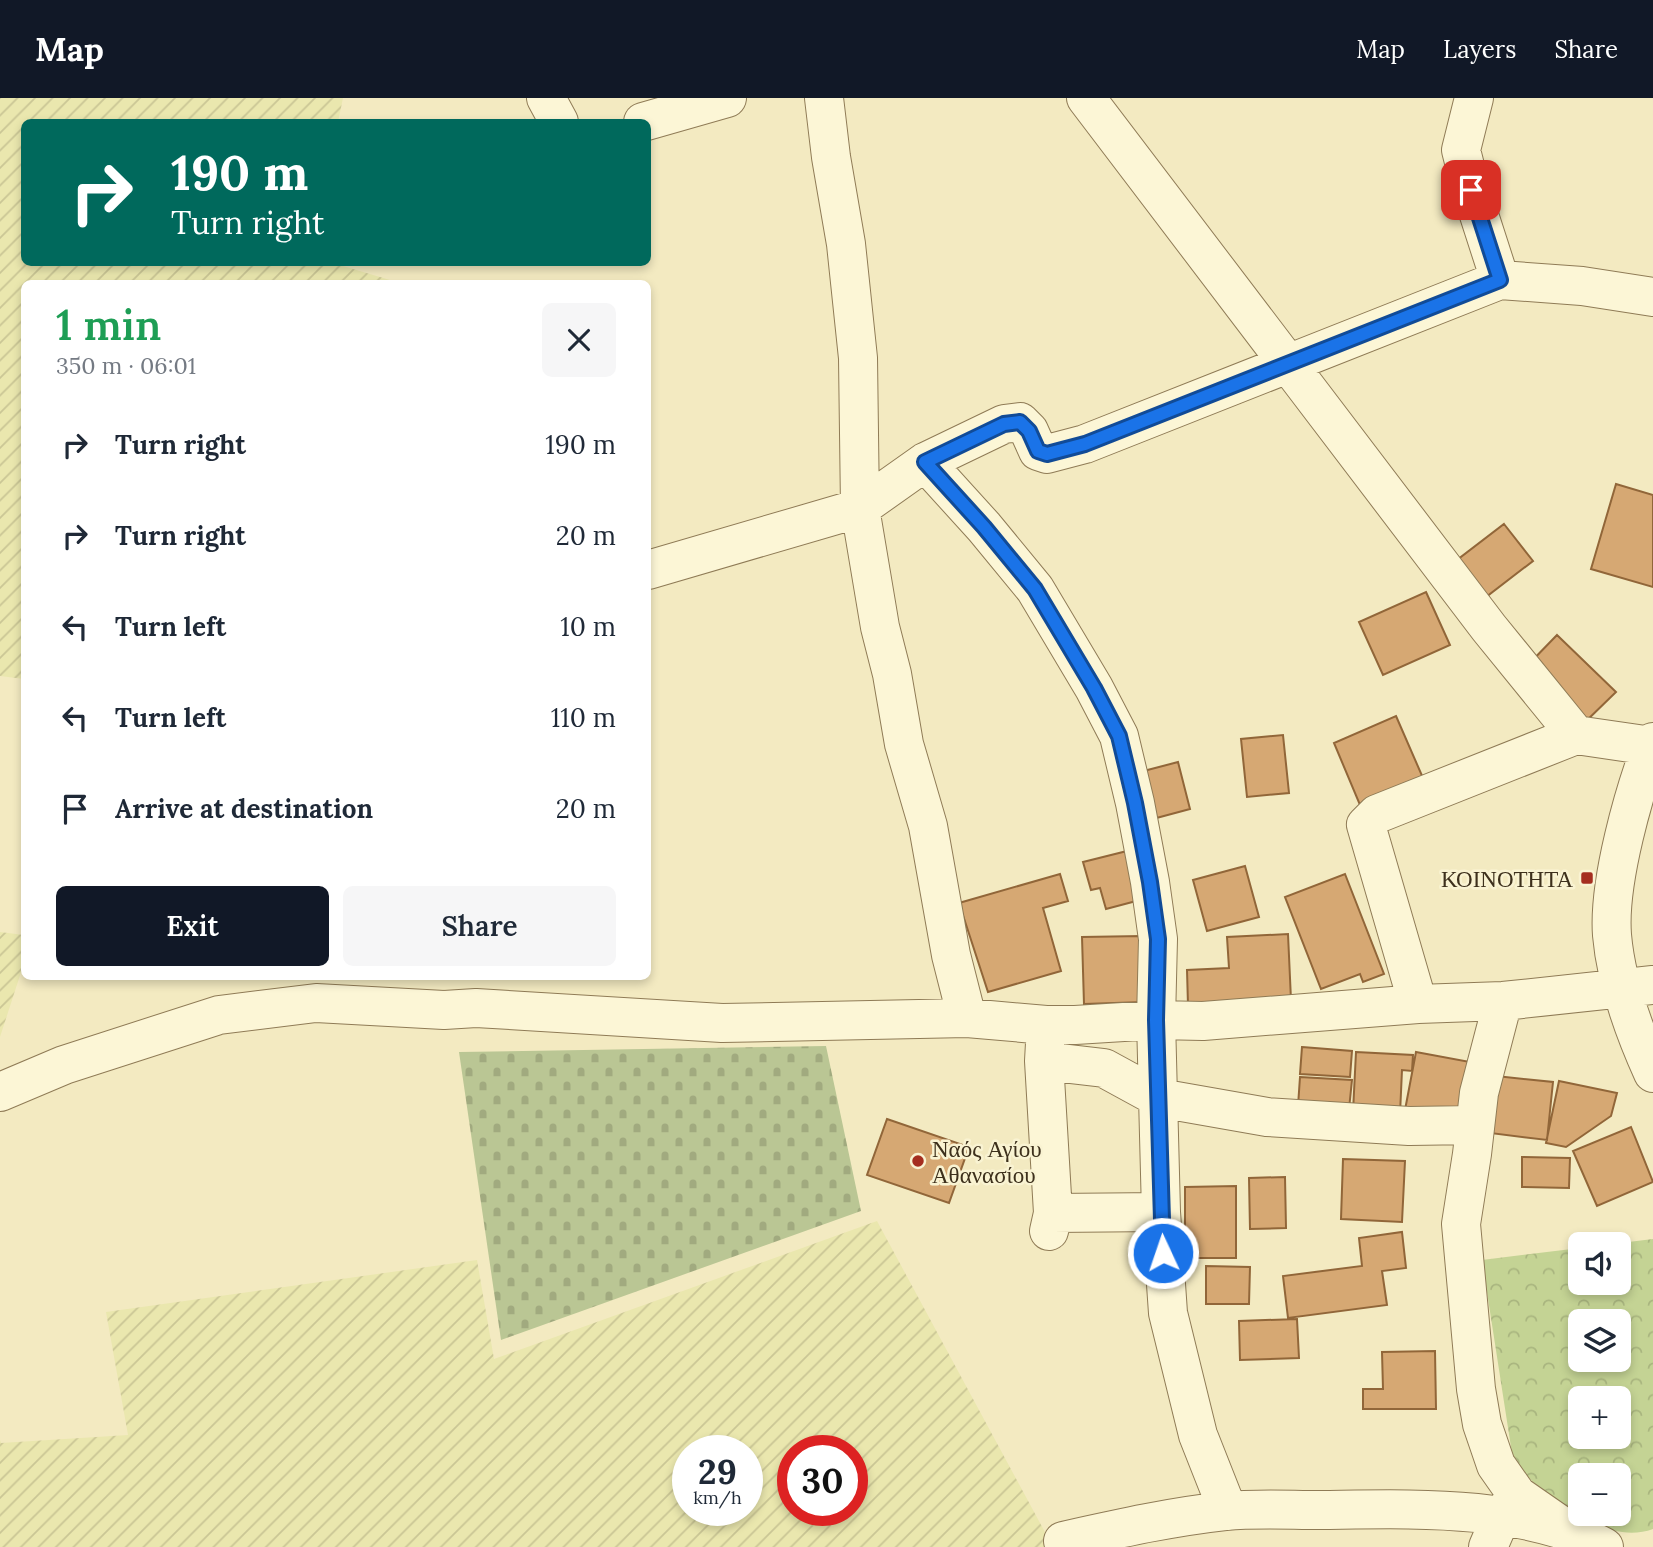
<!DOCTYPE html>
<html lang="en">
<head>
<meta charset="utf-8">
<style>
  body { margin:0; font-family:Lora,serif; background:#f6f6f7; color:#1f2937; height:100vh; display:flex; flex-direction:column; font-size:26px; white-space:nowrap }
  * { box-sizing:border-box; margin:0 }
  p { font-size:23px; color:#747a83 }
  .icon { flex:none; width:38px; height:38px; fill:none; stroke:currentColor; stroke-width:2; stroke-linecap:round; stroke-linejoin:round }
  .map { position:relative; flex:1; overflow:hidden }
  .drawer { position:absolute; left:21px; top:182px; width:630px; height:700px; display:flex; flex-direction:column; background:#fff; border-radius:10px; box-shadow:0 4px 10px #0003 }
  .drawer>* { flex:none }
  .top-card { position:absolute; left:21px; top:21px; width:630px; height:147px; border-radius:10px; box-shadow:0 4px 10px #0003; background:#00695c; color:#fff; overflow:hidden }
  .controls { position:absolute; left:1568px; top:1134px; display:grid; gap:14px }
  .controls a { display:grid; place-items:center; width:63px; height:63px; border-radius:10px; background:#fff; box-shadow:0 4px 10px #0003; font-size:35px }
  .speed { position:absolute; left:672px; top:1337px; display:flex; gap:14px; font-size:35px; font-weight:700; text-align:center }
  .speed>* { display:grid; place-content:center; width:91px; height:91px; border-radius:50%; background:#fff; box-shadow:0 4px 10px #0003; line-height:1 }
  .speed small { font-size:18px; font-weight:400 }
  .speed .limit { border:10px solid #d22; background:#fff; color:#111 }
  .pin { position:absolute; display:grid; place-items:center; width:60px; height:60px; color:#fff; margin:-30px; border-radius:14px; box-shadow:0 4px 10px #0006 }
  .me { position:absolute; width:77px; margin:-38px; rotate:357deg; stroke-linejoin:round; filter:drop-shadow(0 0 5px #0008) }
  .turn { display:flex; align-items:center; gap:24px; height:147px; padding:0 35px; font-size:32px }
  .turn .icon { width:91px; height:91px; stroke-width:2.5 }
  .turn b { display:block; font-size:49px; line-height:60px }
  .round { display:grid; place-items:center; flex:none; width:74px; height:74px; border-radius:10px; background:#f6f6f7 }
  .overview { display:flex; align-items:center; justify-content:space-between; height:119px; padding:0 35px }
  h1 { font-size:42px; font-weight:600; line-height:52px; color:#1e9e55 }
  .action { display:flex; gap:14px; margin-top:auto; padding:14px 35px }
  .action a { flex:1; height:80px; border-radius:10px; background:#111827; color:#fff; font-size:28px; font-weight:600; line-height:80px; text-align:center }
  .action a+a { background:#f6f6f7; color:#1f2937 }
  ul { padding:0; list-style:none }
  li { display:flex; align-items:center; gap:21px; height:91px; padding:0 35px }
  li div { flex:1 }
  li b { display:block; font-size:26px }
  li em { font-style:normal }
  header { display:flex; align-items:center; gap:42px; box-sizing:border-box; height:98px; padding:0 35px; background:#111827; color:#fff }
  header strong { font-size:33px }
  nav { display:flex; gap:38px; margin-inline-start:auto; font-size:24px }
  .map>svg:first-child { display:block }
  .farmland { fill:url(#farmland-furrows); fill-rule:evenodd }
  .cemetery { fill:url(#cemetery-stones) }
  .park { fill:url(#park-crowns); fill-rule:evenodd }
  .building { fill:#d6a873; stroke:#916639; stroke-width:2 }
  .lines { fill:none; stroke-linecap:round; stroke-linejoin:round }
  .minor-casing { stroke:#8f7b56; stroke-width:40 }
  .minor { stroke:#fcf6d6; stroke-width:38 }
  .route-casing { stroke:#114b97; stroke-width:18 }
  .route { stroke:#1a73e8; stroke-width:12 }
  .poi-dot { fill:#a52e1f; stroke:#f9f3d2; stroke-width:2.5 }
  .labels { text-anchor:middle; dominant-baseline:central; stroke-width:5; stroke-linejoin:round; paint-order:stroke }
  .poi-label { font-size:23px; fill:#3d301c; stroke:#f9f3d2; text-anchor:end }
</style>
</head>
<body>
<header>
<strong>Map</strong>
<nav><a>Map</a><a>Layers</a><a>Share</a></nav>
</header>
<div class="map">
<svg width="1653" height="1449" viewBox="0 0 1653 1449">
  <defs>
    <pattern id="farmland-furrows" width="10" height="10" patternUnits="userSpaceOnUse" patternTransform="scale(1.75)"><rect width="10" height="10" fill="#eae7ae"/><path d="M-1 1l2-2M0 10L10 0M9 11l2-2" fill="none" stroke="#cac695"/></pattern>
    <pattern id="cemetery-stones" width="16" height="16" patternUnits="userSpaceOnUse" patternTransform="scale(1.75)"><rect width="16" height="16" fill="#bac694"/><path d="M2 7V4a2 2 0 0 1 4 0v3zM10 15v-3a2 2 0 0 1 4 0v3z" fill="#a1aa7f"/></pattern>
    <pattern id="park-crowns" width="20" height="18" patternUnits="userSpaceOnUse" patternTransform="scale(1.75)"><rect width="20" height="18" fill="#c4d394"/><path d="M2 6a3 3 0 1 1 6 0M12 15a3 3 0 1 1 6 0" fill="none" stroke="#a9b57f"/></pattern>
  </defs>
  <rect width="100%" height="100%" fill="#f3eac1"/>
  <!-- farmland -->
  <path class="farmland" d="M 0,0 L 343,0 L 338,24 L 24,24 L 24,164 L 333,165 L 400,185 L 24,186 L 24,581 L 0,578 Z
    M 0,834 L 24,837 L 24,865 L 0,939 Z
    M 877,1123 L 1053,1449 L 0,1449 L 0,1342 L 1,1345 L 128,1337 L 106,1214 L 477,1162 L 494,1261 ZM 688,1353 L 747,1353 L 747,1412 L 688,1412 ZM 793,1353 L 852,1353 L 852,1412 L 793,1412 Z"/>
  <!-- cemetery -->
  <path class="cemetery" d="M 826,948 L 861,1113 L 501,1242 L 459,954 Z"/>
  <!-- park -->
  <path class="park" d="M 1653,1141 L 1653,1431 C 1604,1449 1541,1397 1513,1362 L 1482,1162 L 1580,1150 L 1580,1185 L 1619,1185 L 1619,1146 L 1612,1146 ZM 1580,1223 L 1619,1223 L 1619,1262 L 1580,1262 ZM 1580,1300 L 1619,1300 L 1619,1339 L 1580,1339 ZM 1580,1377 L 1619,1377 L 1619,1416 L 1580,1416 Z"/>
  <!-- building -->
  <path class="building" d="M 1616,386 L 1653,397 L 1653,489 L 1591,471 Z
    M 1504,426 L 1533,463 L 1486,499 L 1457,462 Z
    M 1426,494 L 1450,547 L 1383,577 L 1359,524 Z
    M 1557,537 L 1616,594 L 1581,628 L 1523,572 Z
    M 1396,618 L 1423,680 L 1360,707 L 1334,645 Z
    M 1283,637 L 1289,695 L 1247,699 L 1241,641 Z
    M 1178,664 L 1190,711 L 1149,722 L 1136,675 Z
    M 1127,753 L 1140,802 L 1106,811 L 1100,790 L 1091,792 L 1083,764 Z
    M 1245,768 L 1259,819 L 1207,833 L 1193,782 Z
    M 1060,776 L 1068,803 L 1043,810 L 1061,873 L 988,894 L 959,805 Z
    M 1345,776 L 1384,876 L 1363,884 L 1360,876 L 1321,891 L 1285,799 Z
    M 1288,836 L 1291,902 L 1188,907 L 1187,872 L 1229,870 L 1227,839 Z
    M 1142,838 L 1144,904 L 1084,906 L 1082,839 Z
    M 1302,949 L 1352,953 L 1350,979 L 1300,976 Z
    M 1356,954 L 1413,957 L 1412,973 L 1402,972 L 1400,1016 L 1353,1014 Z
    M 1416,954 L 1470,964 L 1459,1023 L 1405,1012 Z
    M 1496,978 L 1553,984 L 1547,1042 L 1490,1035 Z
    M 1300,979 L 1352,982 L 1349,1011 L 1298,1008 Z
    M 1559,983 L 1617,995 L 1611,1018 L 1566,1049 L 1546,1045 Z
    M 887,1021 L 969,1049 L 949,1105 L 867,1077 Z
    M 1631,1029 L 1653,1084 L 1597,1108 L 1573,1053 Z
    M 1522,1059 L 1570,1060 L 1569,1090 L 1522,1089 Z
    M 1343,1061 L 1405,1063 L 1402,1124 L 1341,1121 Z
    M 1285,1079 L 1286,1130 L 1250,1131 L 1249,1080 Z
    M 1236,1088 L 1236,1160 L 1185,1160 L 1185,1089 Z
    M 1402,1134 L 1406,1170 L 1382,1173 L 1387,1207 L 1288,1220 L 1283,1178 L 1362,1168 L 1359,1140 Z
    M 1206,1168 L 1250,1169 L 1249,1206 L 1206,1206 Z
    M 1297,1221 L 1299,1260 L 1240,1262 L 1239,1223 Z
    M 1435,1253 L 1436,1311 L 1363,1311 L 1363,1291 L 1383,1291 L 1382,1254 Z"/>
  <g class="lines">
    <!-- minor casing -->
    <g class="minor-casing">
      <path id="minor" d="M 546,0 L 559,24
        M 824,0 L 831,59 L 846,146 L 858,260 L 860,410 L 880,529 L 892,576 L 904,646 L 928,728 L 951,857 L 967,920
        M 1086,0 L 1489,530 L 1576,637
        M 1474,0 L 1461,52 L 1471,92 L 1500,182
        M 643,24 L 727,0
        M 925,364 L 984,429 L 1035,491 L 1094,590 L 1119,638 L 1135,705 L 1150,784 L 1158,841 L 1156,922 L 1161,1114 L 1168,1215 L 1198,1337 L 1228,1413
        M 648,472 L 860,410 L 925,364 L 1004,326 L 1020,324 L 1029,333 L 1038,353 L 1047,356 L 1085,346 L 1500,182 L 1582,188 L 1653,199
        M 1653,644 C 1634,693 1608,784 1612,837 C 1616,883 1634,933 1653,975
        M 1503,903 L 1479,995 L 1472,1056 L 1461,1126 L 1476,1291 L 1482,1326 L 1496,1367 L 1517,1397 L 1566,1431
        M 1418,906 L 1366,727 L 1377,716 L 1576,637 L 1651,648
        M 1046,927 L 1044,963 L 1104,970 L 1159,1000 L 1267,1019 L 1409,1028 L 1475,1027
        M 1044,963 L 1053,1115 L 1049,1133
        M 0,994 L 64,967 L 219,917 L 316,905 L 444,912 L 476,910 L 722,925 L 967,920 L 1046,927 L 1075,927 L 1156,922 L 1203,923 L 1418,906 L 1503,903 L 1653,887
        M 1053,1115 L 1161,1114
        M 1063,1443 C 1117,1431 1170,1419 1225,1413 C 1257,1410 1290,1412 1321,1412 C 1413,1411 1521,1406 1604,1449
        M 1488,1449 L 1501,1419 L 1516,1398"/>
    </g>
    <!-- minor -->
    <use href="#minor" class="minor"/>
  </g>
  <g class="lines">
    <!-- route casing -->
    <g class="route-casing">
      <path id="route" d="M 1163,1155 L 1156,922 L 1158,841 L 1150,784 L 1135,705 L 1119,638 L 1094,590 L 1035,491 L 984,429 L 925,364 L 1004,326 L 1020,324 L 1029,333 L 1038,353 L 1047,356 L 1085,346 L 1500,182 L 1471,92"/>
    </g>
    <!-- route -->
    <use href="#route" class="route"/>
  </g>
  <!-- markers -->
  <g class="poi-dot">
    <rect x="1580" y="773" width="14" height="14" rx="3.5"/>
    <circle cx="918" cy="1063" r="7"/>
  </g>
  <g class="labels">
    <!-- poi labels -->
    <g class="poi-label">
      <text x="1573" y="780">ΚΟΙΝΟΤΗΤΑ</text>
      <text x="932" y="1050" text-anchor="start">Ναός Αγίου<tspan x="932" dy="26">Αθανασίου</tspan></text>
    </g>
  </g>
</svg>
<div class="controls">
<a><svg class="icon" aria-label="sound" viewBox="0 0 24 24"><path d="M4 9h4l5-4v14l-5-4H4zM17 9q2 3 0 6"/></svg></a>
<a><svg class="icon" aria-label="layers" viewBox="0 0 24 24"><path d="M12 4l9 5-9 5-9-5zM3 14l9 5 9-5"/></svg></a>
<a>+</a>
<a>−</a>
</div>
<div class="speed"><div>29<small>km/h</small></div><div class="limit">30</div></div>
<div class="pin" style="left:1471px;top:92px;background:#d93025"><svg class="icon" aria-label="arrive" viewBox="0 0 24 24"><path d="M6 21V4h12l-3 4 3 4H6"/></svg></div>
<svg class="me" style="left:1163px;top:1155px" viewBox="-20 -20 40 40"><circle r="17" fill="#1a73e8" stroke="#fff" stroke-width="3"/><path d="M0-11L8 9 0 5-8 9z" fill="#fff"/></svg>
<div class="top-card">
<div class="turn"><svg class="icon" aria-label="right" viewBox="0 0 24 24"><path d="M7 20v-9h11M14 6l5 5-5 5"/></svg><div><b>190 m</b>Turn right</div></div>
</div>
<section class="drawer">
<div class="overview"><div><h1>1 min</h1><p>350 m · 06:01</p></div><a class="round"><svg class="icon" aria-label="close" viewBox="0 0 24 24"><path d="M6 6l12 12M18 6L6 18"/></svg></a></div>
<ul>
<li><svg class="icon" aria-label="right" viewBox="0 0 24 24"><path d="M7 20v-9h11M14 6l5 5-5 5"/></svg><div><b>Turn right</b></div><em>190 m</em></li>
<li><svg class="icon" aria-label="right" viewBox="0 0 24 24"><path d="M7 20v-9h11M14 6l5 5-5 5"/></svg><div><b>Turn right</b></div><em>20 m</em></li>
<li><svg class="icon" aria-label="left" viewBox="0 0 24 24"><path d="M17 20v-9H6M10 6l-5 5 5 5"/></svg><div><b>Turn left</b></div><em>10 m</em></li>
<li><svg class="icon" aria-label="left" viewBox="0 0 24 24"><path d="M17 20v-9H6M10 6l-5 5 5 5"/></svg><div><b>Turn left</b></div><em>110 m</em></li>
<li><svg class="icon" aria-label="arrive" viewBox="0 0 24 24"><path d="M6 21V4h12l-3 4 3 4H6"/></svg><div><b>Arrive at destination</b></div><em>20 m</em></li>
</ul>
<div class="action"><a>Exit</a><a>Share</a></div>
</section>
</div>
</body>
</html>
